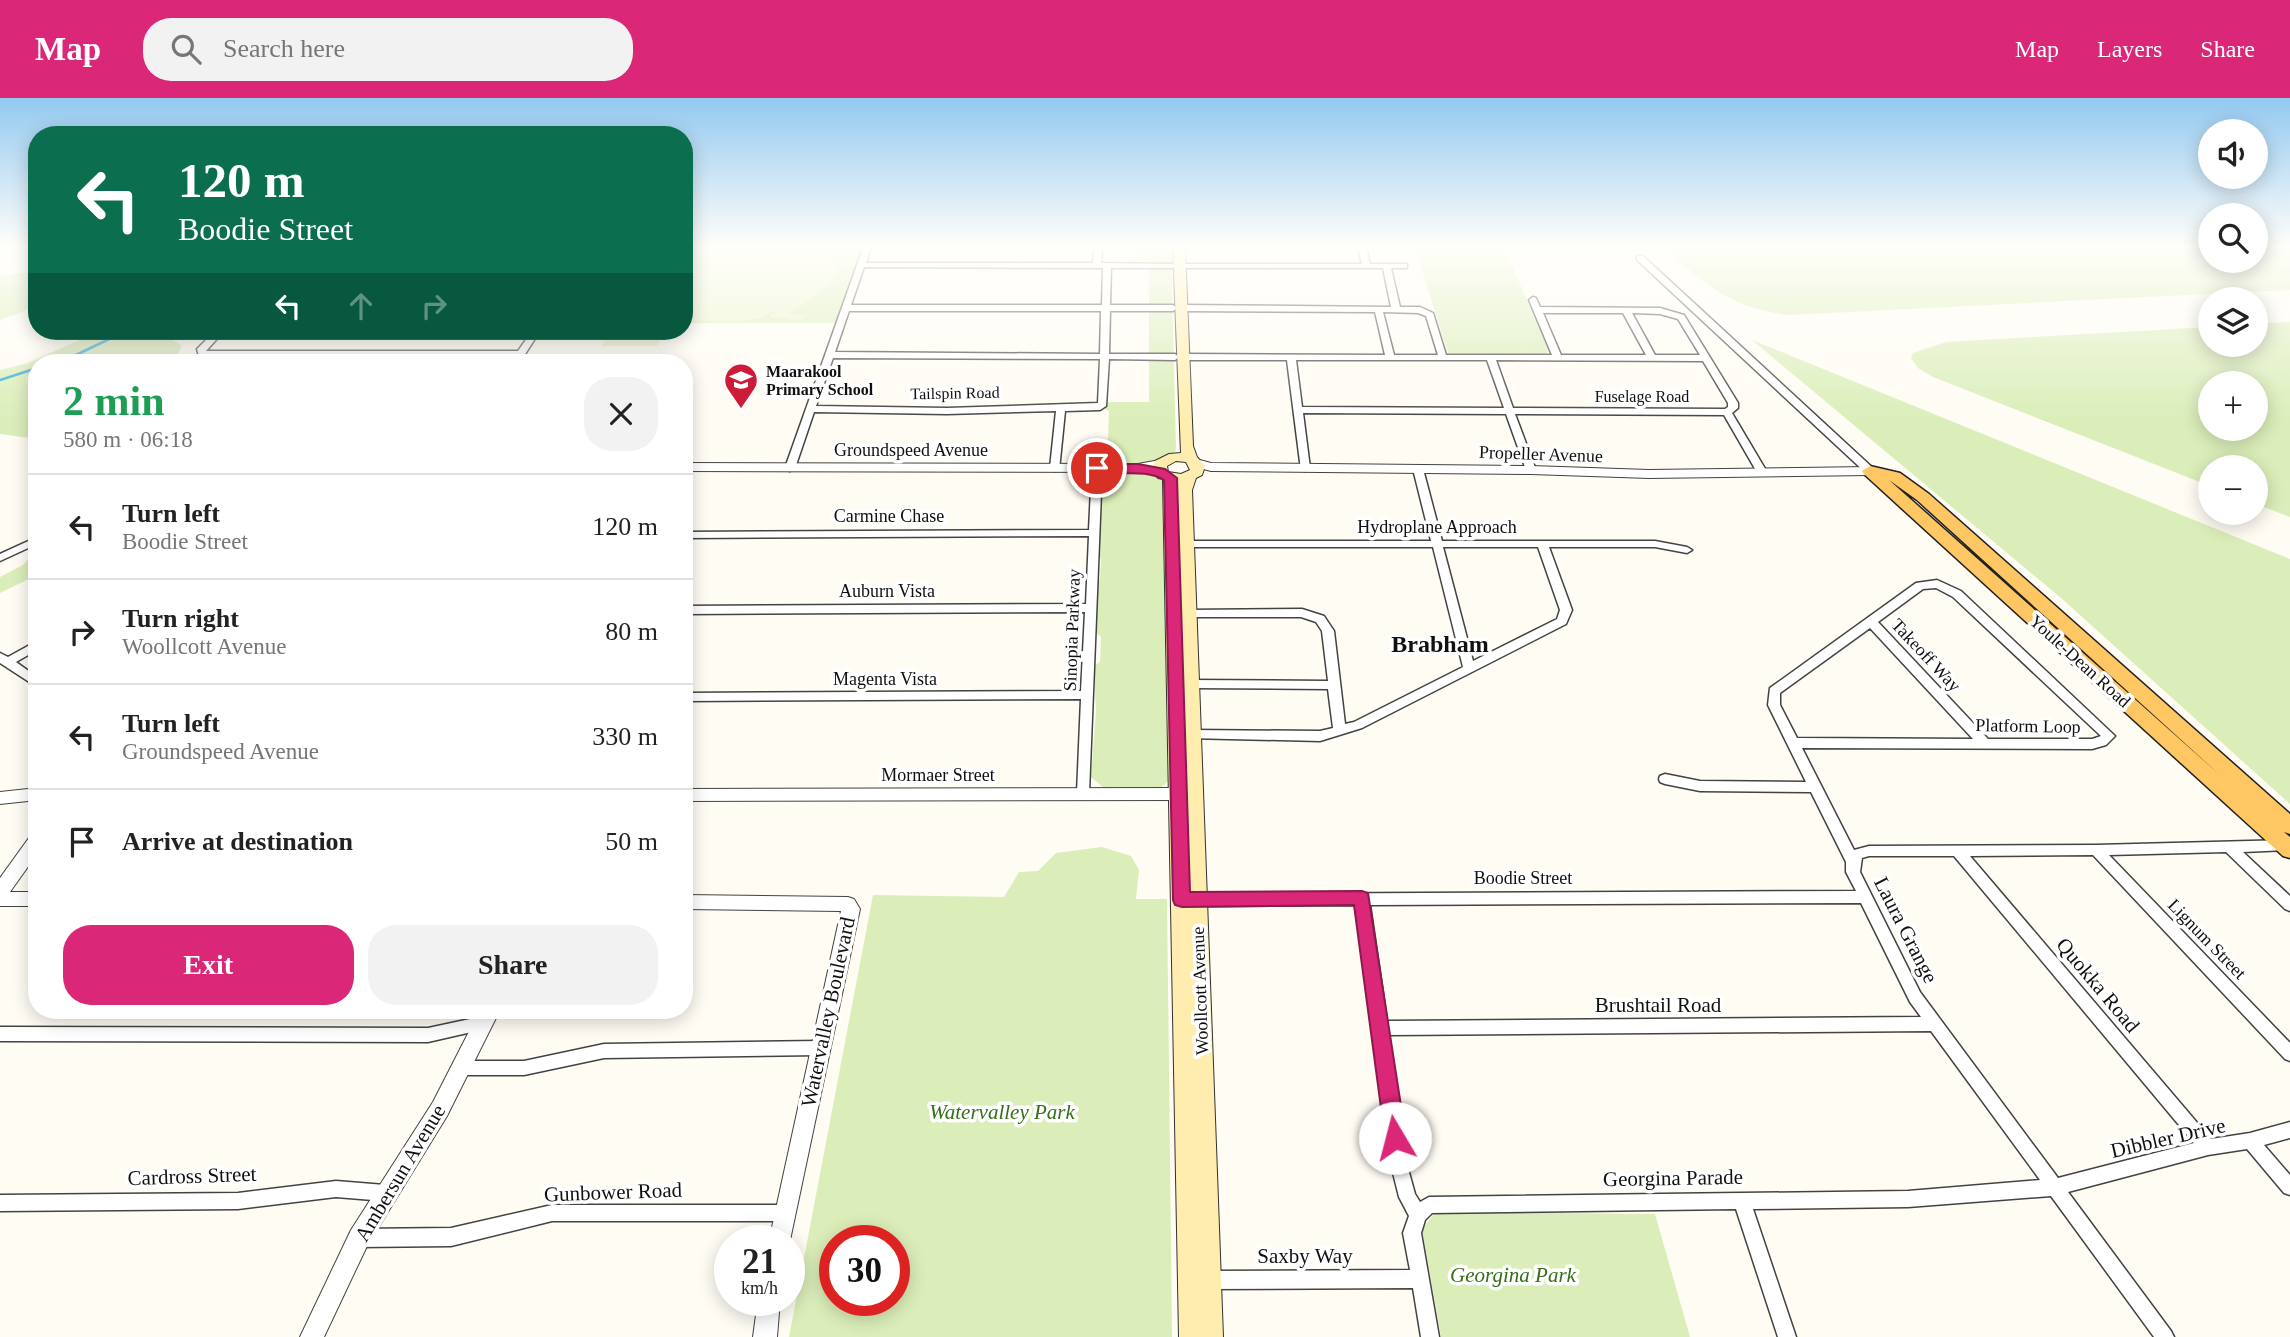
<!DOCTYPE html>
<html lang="en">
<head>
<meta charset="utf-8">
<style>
  body { margin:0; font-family:"Times New Roman",serif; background:#f2f2f2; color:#222; height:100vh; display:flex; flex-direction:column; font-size:26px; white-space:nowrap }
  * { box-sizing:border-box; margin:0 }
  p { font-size:23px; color:#767676 }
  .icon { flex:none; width:38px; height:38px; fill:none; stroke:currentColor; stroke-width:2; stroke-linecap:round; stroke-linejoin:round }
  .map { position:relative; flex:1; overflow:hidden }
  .drawer { position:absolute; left:28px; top:256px; width:665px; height:665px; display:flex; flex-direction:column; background:#fff; border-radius:28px; box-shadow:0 4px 18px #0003 }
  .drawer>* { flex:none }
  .guide { position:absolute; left:28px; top:28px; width:665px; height:214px; border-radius:28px; box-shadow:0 4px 18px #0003; background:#0b6e4f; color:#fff; overflow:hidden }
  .tools { position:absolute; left:2198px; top:21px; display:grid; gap:14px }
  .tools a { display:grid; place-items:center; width:70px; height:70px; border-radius:50%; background:#fff; box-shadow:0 4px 18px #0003; font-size:35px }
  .speed { position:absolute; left:714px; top:1127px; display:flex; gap:14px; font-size:35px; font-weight:700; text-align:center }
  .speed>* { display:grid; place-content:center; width:91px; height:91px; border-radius:50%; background:#fff; box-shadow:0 4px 18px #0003; line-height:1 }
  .speed small { font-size:18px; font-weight:400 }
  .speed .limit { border:10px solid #d22; background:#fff; color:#111 }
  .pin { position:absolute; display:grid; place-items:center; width:60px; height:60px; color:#fff; margin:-30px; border:4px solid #fff; border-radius:50%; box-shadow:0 2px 7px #0007 }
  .me { position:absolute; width:77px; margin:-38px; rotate:352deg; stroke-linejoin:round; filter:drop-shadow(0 0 5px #0008) }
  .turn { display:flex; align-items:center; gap:24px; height:147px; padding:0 35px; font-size:32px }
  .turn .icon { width:91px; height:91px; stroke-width:2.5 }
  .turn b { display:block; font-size:49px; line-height:60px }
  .lanes { display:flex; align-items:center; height:66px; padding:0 35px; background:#0003; justify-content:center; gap:35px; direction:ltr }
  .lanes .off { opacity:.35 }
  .round { display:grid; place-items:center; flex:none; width:74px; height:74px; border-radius:28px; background:#f2f2f2 }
  .head { display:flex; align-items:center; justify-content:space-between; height:119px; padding:0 35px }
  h1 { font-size:42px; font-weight:600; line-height:52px; color:#1e9e55 }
  .action { display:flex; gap:14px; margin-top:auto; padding:14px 35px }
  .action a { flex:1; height:80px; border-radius:28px; background:#db2777; color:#fff; font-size:28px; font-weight:600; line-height:80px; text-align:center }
  .action a+a { background:#f2f2f2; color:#222 }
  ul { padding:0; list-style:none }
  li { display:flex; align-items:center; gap:21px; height:105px; padding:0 35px; border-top:2px solid #e0e0e0 }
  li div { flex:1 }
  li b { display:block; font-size:26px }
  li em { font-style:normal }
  header { display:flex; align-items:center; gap:42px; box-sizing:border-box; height:98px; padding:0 35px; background:#db2777; color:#fff }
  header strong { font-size:33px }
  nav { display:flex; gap:38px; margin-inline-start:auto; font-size:24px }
  .search { width:490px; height:63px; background:#f2f2f2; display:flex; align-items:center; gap:18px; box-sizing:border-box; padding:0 24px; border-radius:28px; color:#767676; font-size:26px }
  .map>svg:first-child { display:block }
  .green { fill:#dbeeb9; fill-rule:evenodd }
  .pitch { fill:#ebf4cc }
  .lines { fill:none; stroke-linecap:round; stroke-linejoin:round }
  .stream { stroke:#34aad9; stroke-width:2.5 }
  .minor-casing { stroke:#434343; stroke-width:3 }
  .tertiary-casing { stroke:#434343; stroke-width:2 }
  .secondary-casing { stroke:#323232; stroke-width:2 }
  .primary-casing { stroke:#212121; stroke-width:3 }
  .minor { fill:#fff; fill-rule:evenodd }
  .tertiary { fill:#fff; fill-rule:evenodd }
  .secondary { fill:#ffedaf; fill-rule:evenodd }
  .primary { fill:#ffc764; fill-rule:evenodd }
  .route { fill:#db2777; stroke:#8e194d; stroke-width:2 }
  .labels { text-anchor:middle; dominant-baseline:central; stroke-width:7; stroke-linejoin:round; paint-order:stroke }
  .far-poi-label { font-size:16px; font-weight:bold; fill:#101010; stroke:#fff; text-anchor:start }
  .far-street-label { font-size:16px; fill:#101010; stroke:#fff }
  .street-label { font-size:18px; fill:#101010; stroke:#fff }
  .near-street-label { font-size:21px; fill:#101010; stroke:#fff }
  .near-park-label { font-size:21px; font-style:italic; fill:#356f1a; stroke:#fff }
  .district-label { font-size:24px; font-weight:bold; fill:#101010; stroke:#fff }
</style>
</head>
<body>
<header>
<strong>Map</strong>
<div class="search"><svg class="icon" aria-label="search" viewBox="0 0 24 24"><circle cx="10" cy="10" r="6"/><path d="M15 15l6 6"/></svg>Search here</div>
<nav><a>Map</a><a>Layers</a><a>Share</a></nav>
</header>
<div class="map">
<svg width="2290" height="1239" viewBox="0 0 2290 1239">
  <rect width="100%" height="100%" fill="#fffcf4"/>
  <!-- green -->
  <path class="green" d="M 684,150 L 867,150 L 840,225 L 684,225 Z
    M 1137,150 L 1171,150 L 1176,350 L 1174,359 L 1160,366 L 1170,380 L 1173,678 L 1162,689 L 1105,691 L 1091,679 L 1096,613 L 1094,568 L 1100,564 L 1101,539 L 1096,535 L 1096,483 L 1100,481 L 1101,461 L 1098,458 L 1097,370 L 1107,369 L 1109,313 L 1100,309 L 1103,304 L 1149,304 L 1149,168 L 1136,168 Z
    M 1415,150 L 1504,150 L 1549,252 L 1547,255 L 1538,258 L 1456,258 L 1448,255 Z
    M 1666,150 L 2210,150 L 2210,163 L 2256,163 L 2256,150 L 2290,150 L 2290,192 L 1789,217 C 1730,210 1707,188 1666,150 Z
    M 37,173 L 37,208 L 0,222 L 0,178 Z
    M 2290,224 L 2290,419 L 2256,406 L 2256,369 L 2210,369 L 2210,388 L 1933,279 L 1918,270 L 1911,260 L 1913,255 L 1946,244 L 2210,229 L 2210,247 L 2256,247 L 2256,226 ZM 2210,285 L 2256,285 L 2256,331 L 2210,331 Z
    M 100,233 L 168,233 L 170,240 L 182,248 L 174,264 L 37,264 L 37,341 L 0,336 L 0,272 L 28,265 Z
    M 1752,242 L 2290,461 L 2290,706 L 2061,500 Z
    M 37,451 L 37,477 L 0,495 L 0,479 L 23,467 Z
    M 1102,749 L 1131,758 L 1139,772 L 1136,801 L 1167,801 L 1172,1239 L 789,1239 L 873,797 L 1004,799 L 1019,774 L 1038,773 L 1056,755 ZM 835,1143 L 894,1143 L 894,1202 L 835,1202 Z
    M 1442,1114 L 1655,1116 L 1690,1239 L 1441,1239 L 1422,1131 L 1433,1117 Z"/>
  <!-- pitch -->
  <path class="pitch" d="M 684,150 L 830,150 C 851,173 825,191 807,203 C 801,206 794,214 788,215 C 784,215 781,214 777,214 L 805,218 L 801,222 L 770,219 L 774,214 L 772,213 C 755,229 707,222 684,222 Z
    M 610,233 L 665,233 L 657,248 L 601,248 Z"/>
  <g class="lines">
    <!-- stream -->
    <path class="stream" d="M 53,264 L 78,256 L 126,233
      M 0,282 L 37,270"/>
    <!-- minor casing -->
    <g class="minor-casing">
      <path id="minor" d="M 863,150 L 871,150 L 866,165 L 1093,165 L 1094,150 L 1102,150 L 1101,165 L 1172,166 L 1176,167 L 1179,166 L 1362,166 L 1358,150 L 1366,150 L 1370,166 L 1407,166 L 1407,170 L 1391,170 L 1400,209 L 1420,209 L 1433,215 L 1446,257 L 1552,257 L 1529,202 L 1533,199 L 1536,200 L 1540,209 L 1660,210 L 1684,217 L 1738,305 L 1738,310 L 1732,315 L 1767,374 L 1766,376 L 1758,376 L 1724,317 L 1515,316 L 1536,372 L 1531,375 L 1526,372 L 1506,316 L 1303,315 L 1310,370 L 1305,373 L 1301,372 L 1287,262 L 1184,262 L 1180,259 L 1184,256 L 1385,257 L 1375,214 L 1181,213 L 1177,210 L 1173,213 L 1110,213 L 1109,256 L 1175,256 L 1179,259 L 1175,262 L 1109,261 L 1106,308 L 1100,312 L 1065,313 L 1059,372 L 1055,373 L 1050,370 L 1056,313 L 947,316 L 814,314 L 795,370 L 790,373 L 786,372 L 785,370 ZM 864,169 L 1103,170 L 1102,207 L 851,207 ZM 1176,169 L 1179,170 L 1383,170 L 1391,209 L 1181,207 L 1177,210 L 1173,207 L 1110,207 L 1111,170 L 1172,170 ZM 849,213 L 1101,213 L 1100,256 L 835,254 ZM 1383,214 L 1418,215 L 1426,218 L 1438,257 L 1394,257 ZM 1543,215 L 1623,215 L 1646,257 L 1561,257 ZM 1632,215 L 1660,216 L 1678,221 L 1700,257 L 1655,257 ZM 833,260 L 1100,261 L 1098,305 L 947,310 L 816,308 ZM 1296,262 L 1487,262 L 1504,310 L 1302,309 ZM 1496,262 L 1703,263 L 1728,305 L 1728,309 L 1725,311 L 1513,310 Z
        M 1637,158 L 1643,158 L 1874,371 L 1874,375 L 1866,375 L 1637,162 Z
        M 215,233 L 224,233 L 206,253 L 518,253 L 532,233 L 540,233 L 520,264 L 515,264 L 513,262 L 515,259 L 199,258 L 197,251 Z
        M 1097,367 L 1102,370 L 1089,695 L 1088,698 L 1078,698 L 1077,695 L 1081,601 L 684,603 L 684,595 L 1081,593 L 1085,514 L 684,516 L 684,508 L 1086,506 L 1089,438 L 684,440 L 684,434 L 1089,432 L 1092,370 Z
        M 1418,368 L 1423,371 L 1442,443 L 1655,443 L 1687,449 L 1692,452 L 1687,455 L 1655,449 L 1549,449 L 1572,512 L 1566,526 L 1362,630 L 1320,643 L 1187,640 L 1185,637 L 1187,634 L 1191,632 L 1320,633 L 1333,630 L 1328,591 L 1189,590 L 1183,586 L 1189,582 L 1328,583 L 1322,533 L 1316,524 L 1301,519 L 1184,519 L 1182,516 L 1188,512 L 1302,511 L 1324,518 L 1334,533 L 1345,626 L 1354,624 L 1463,569 L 1433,449 L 1186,449 L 1181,446 L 1186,443 L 1431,443 L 1413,371 ZM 1443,449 L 1538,449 L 1560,512 L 1557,521 L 1473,563 Z
        M 37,439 L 37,446 L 0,463 L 0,456 Z
        M 1937,482 L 1961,493 L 2115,638 L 2106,647 L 2092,651 L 1802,650 L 1854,752 L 1869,748 L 2096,747 L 2290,742 L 2290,752 L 2243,754 L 2290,798 L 2290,813 L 2285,811 L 2226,754 L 2109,757 L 2290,945 L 2290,963 L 2285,961 L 2093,757 L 1970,758 L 2211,1041 L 2250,1035 L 2290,1024 L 2290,1040 L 2264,1047 L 2290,1077 L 2290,1097 L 2284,1095 L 2247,1051 L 2208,1057 L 2068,1094 L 2171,1233 L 2174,1239 L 2154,1239 L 2051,1098 L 1908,1109 L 1753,1111 L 1796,1239 L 1778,1239 L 1736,1111 L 1432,1115 L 1425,1122 L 1421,1135 L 1439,1239 L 1421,1239 L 1413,1190 L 1207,1191 L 1201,1188 L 1198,1182 L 1201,1176 L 1207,1173 L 1410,1172 L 1403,1135 L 1409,1118 L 1399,1099 L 1391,1067 L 1356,807 L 1190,808 L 1185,806 L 1183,802 L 1185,798 L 1190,796 L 1856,793 L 1846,774 L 1846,764 L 1811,694 L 1700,693 L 1665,686 L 1660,684 L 1659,681 L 1660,678 L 1665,676 L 1700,683 L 1806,684 L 1768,607 L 1770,590 L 1916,485 ZM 1936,490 L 1953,499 L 2101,638 L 2092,641 L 1988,641 L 1878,524 L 1923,491 ZM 1870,530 L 1973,641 L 1797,640 L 1780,607 L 1780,595 ZM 1869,758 L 1954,758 L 2194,1045 L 2058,1080 L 1920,894 L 1860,774 L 1862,760 ZM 1861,805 L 1910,904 L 1921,919 L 1387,923 L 1370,807 ZM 1931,933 L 2040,1082 L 1908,1093 L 1429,1099 L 1420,1104 L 1415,1096 L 1407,1067 L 1389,937 Z
        M 37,543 L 37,552 L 16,564 L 37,579 L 37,589 L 0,565 L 0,555 L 8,559 Z
        M 484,918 L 489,920 L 492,925 L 489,930 L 428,944 L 0,943 L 0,929 L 428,930 Z
        M 821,943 L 826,945 L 829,950 L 826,955 L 821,957 L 604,960 L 524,977 L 461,977 L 456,975 L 453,970 L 456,965 L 461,963 L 524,963 L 604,946 Z
        M 336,1083 L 385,1087 L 391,1089 L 393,1095 L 391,1101 L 385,1103 L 336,1099 L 238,1111 L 0,1113 L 0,1097 L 238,1095 Z
        M 552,1107 L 786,1107 L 792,1109 L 794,1115 L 792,1121 L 786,1123 L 552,1123 L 451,1148 L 359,1149 L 353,1146 L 350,1140 L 353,1134 L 359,1131 L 451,1130 Z"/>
    </g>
    <!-- tertiary casing -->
    <g class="tertiary-casing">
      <path id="tertiary" d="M 1196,361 L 1211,365 L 1531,368 L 1649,372 L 1870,369 L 1876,373 L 1870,377 L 1649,380 L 1531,376 L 1211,373 L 1192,368 L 1192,362 Z
        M 1160,362 L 1164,363 L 1164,369 L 1138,374 L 684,373 L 684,365 L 1138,366 Z
        M 37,690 L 37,702 L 0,706 L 0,694 Z
        M 1190,690 L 1196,692 L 1198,696 L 1196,700 L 1190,702 L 684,703 L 684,691 Z
        M 37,735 L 37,756 L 10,794 L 37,794 L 37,808 L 0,808 L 0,780 L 31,737 Z
        M 684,797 L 848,799 L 854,801 L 860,811 L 789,1147 L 789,1143 L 769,1143 L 841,813 L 684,811 Z
        M 480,912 L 500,912 L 447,1018 L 367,1148 L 324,1239 L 300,1239 L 351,1132 L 433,1004 Z
        M 758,1202 L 780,1202 L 777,1239 L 753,1239 Z"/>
    </g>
    <!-- secondary casing -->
    <g class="secondary-casing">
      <path id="secondary" d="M 1173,150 L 1185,150 L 1193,348 L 1197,359 L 1205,368 L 1202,377 L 1196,380 L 1192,392 L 1223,1239 L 1179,1239 L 1163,381 L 1158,380 L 1152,371 L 1155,363 L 1169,356 L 1181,355 ZM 1176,363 L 1186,364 L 1190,372 L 1181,376 L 1168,374 L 1167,368 Z"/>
    </g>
    <!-- primary casing -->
    <g class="primary-casing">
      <path id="primary" d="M 1870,368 L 1900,375 L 1929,396 L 2290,716 L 2290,736 L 2284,734 L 2290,739 L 2290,760 L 2283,758 L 1864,376 L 1862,373 ZM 1889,382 L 1917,402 L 2221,678 Z"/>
    </g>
    <!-- minor -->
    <use href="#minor" class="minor"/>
    <!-- tertiary -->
    <use href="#tertiary" class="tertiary"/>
    <!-- secondary -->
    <use href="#secondary" class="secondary"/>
    <!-- primary -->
    <use href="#primary" class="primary"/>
  </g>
  <!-- sky -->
  <linearGradient id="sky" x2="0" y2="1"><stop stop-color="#93c9f0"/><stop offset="0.46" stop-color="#fffefa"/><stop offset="1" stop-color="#fffefa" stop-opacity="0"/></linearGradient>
  <rect width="2290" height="323" fill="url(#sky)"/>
  <!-- route -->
  <path class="route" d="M 1138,366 L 1165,371 L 1177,380 L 1190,794 L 1362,793 L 1368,795 L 1406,1040 L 1403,1047 L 1395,1049 L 1388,1047 L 1385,1040 L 1354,807 L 1182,809 L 1175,807 L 1173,802 L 1164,382 C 1142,368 1106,382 1090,370 L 1097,366 Z"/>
  <!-- icons -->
  <defs>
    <g id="school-pin" transform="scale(1.75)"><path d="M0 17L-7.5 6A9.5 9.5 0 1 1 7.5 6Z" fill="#ce1b38" stroke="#fff"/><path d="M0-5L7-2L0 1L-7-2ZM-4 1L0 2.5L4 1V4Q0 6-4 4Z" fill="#fff"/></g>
  </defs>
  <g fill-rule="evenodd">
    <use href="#school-pin" x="741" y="282"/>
  </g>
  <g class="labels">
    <!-- far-poi labels -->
    <g class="far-poi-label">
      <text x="766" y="273">Maarakool<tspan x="766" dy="18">Primary School</tspan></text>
    </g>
    <!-- far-street labels -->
    <g class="far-street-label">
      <text transform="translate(955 295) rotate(-1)">Tailspin Road</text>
      <text x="1642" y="298">Fuselage Road</text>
    </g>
    <!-- street labels -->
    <g class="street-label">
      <text x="911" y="352">Groundspeed Avenue</text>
      <text transform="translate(1541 356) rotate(2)">Propeller Avenue</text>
      <text x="889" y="418">Carmine Chase</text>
      <text x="1437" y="429">Hydroplane Approach</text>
      <text x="887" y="493">Auburn Vista</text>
      <text transform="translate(1072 532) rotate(-88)">Sinopia Parkway</text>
      <text transform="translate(1926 557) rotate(47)">Takeoff Way</text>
      <text transform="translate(2080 563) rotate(42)">Youle-Dean Road</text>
      <text x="885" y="581">Magenta Vista</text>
      <text transform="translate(2028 628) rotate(1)">Platform Loop</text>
      <text x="938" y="677">Mormaer Street</text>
      <text x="1523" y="780">Boodie Street</text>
      <text transform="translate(2207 841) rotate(46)">Lignum Street</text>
      <text transform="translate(1200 893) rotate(-92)">Woollcott Avenue</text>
    </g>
    <!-- near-street labels -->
    <g class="near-street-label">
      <text transform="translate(1906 832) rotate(63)">Laura Grange</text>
      <text transform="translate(2098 887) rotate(50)">Quokka Road</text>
      <text x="1658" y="907">Brushtail Road</text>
      <text transform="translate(828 914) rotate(-78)">Watervalley Boulevard</text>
      <text transform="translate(2168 1040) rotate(-13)">Dibbler Drive</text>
      <text transform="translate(400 1075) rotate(-59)">Ambersun Avenue</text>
      <text transform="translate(192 1078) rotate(-2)">Cardross Street</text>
      <text transform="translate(1673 1080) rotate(-1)">Georgina Parade</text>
      <text transform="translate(613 1094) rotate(-2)">Gunbower Road</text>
      <text x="1305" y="1158">Saxby Way</text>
    </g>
    <!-- near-park labels -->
    <g class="near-park-label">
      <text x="1002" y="1014">Watervalley Park</text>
      <text x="1513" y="1177">Georgina Park</text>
    </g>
    <!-- district labels -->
    <g class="district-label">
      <text x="1440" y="546">Brabham</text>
    </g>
  </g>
</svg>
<div class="tools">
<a><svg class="icon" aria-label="sound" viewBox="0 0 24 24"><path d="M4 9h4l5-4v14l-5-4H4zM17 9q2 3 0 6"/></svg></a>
<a><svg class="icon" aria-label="search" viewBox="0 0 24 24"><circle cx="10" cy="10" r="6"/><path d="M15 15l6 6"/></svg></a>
<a><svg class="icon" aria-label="layers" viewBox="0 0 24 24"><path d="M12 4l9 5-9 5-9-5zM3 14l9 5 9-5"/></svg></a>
<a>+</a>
<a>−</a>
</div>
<div class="speed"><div>21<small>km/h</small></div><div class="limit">30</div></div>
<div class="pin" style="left:1097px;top:370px;background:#d93025"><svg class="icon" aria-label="arrive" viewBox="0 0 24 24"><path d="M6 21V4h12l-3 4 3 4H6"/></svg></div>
<svg class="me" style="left:1395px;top:1040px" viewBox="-20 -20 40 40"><circle r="19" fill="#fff"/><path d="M0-13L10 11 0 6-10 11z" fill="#db2777"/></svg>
<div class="guide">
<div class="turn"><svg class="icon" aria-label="left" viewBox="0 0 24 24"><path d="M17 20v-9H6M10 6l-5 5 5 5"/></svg><div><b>120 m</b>Boodie Street</div></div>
<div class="lanes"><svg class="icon" aria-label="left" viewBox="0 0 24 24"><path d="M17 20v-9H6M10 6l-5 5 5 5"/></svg><svg class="icon off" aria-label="ahead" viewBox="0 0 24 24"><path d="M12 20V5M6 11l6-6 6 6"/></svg><svg class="icon off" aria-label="right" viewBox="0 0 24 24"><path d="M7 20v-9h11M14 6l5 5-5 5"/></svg></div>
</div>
<section class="drawer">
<div class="head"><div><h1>2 min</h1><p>580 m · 06:18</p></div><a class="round"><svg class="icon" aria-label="close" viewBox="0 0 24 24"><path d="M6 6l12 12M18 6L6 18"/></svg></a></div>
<ul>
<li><svg class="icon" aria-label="left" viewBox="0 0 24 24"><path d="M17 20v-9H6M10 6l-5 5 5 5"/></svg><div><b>Turn left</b><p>Boodie Street</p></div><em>120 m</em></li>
<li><svg class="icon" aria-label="right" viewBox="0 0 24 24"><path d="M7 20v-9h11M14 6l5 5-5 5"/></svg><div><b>Turn right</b><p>Woollcott Avenue</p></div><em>80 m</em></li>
<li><svg class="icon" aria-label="left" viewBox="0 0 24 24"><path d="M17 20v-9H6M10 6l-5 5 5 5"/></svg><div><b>Turn left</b><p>Groundspeed Avenue</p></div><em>330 m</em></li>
<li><svg class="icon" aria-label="arrive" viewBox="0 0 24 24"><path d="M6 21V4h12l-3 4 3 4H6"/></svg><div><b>Arrive at destination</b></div><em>50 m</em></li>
</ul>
<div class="action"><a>Exit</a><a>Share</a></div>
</section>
</div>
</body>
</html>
